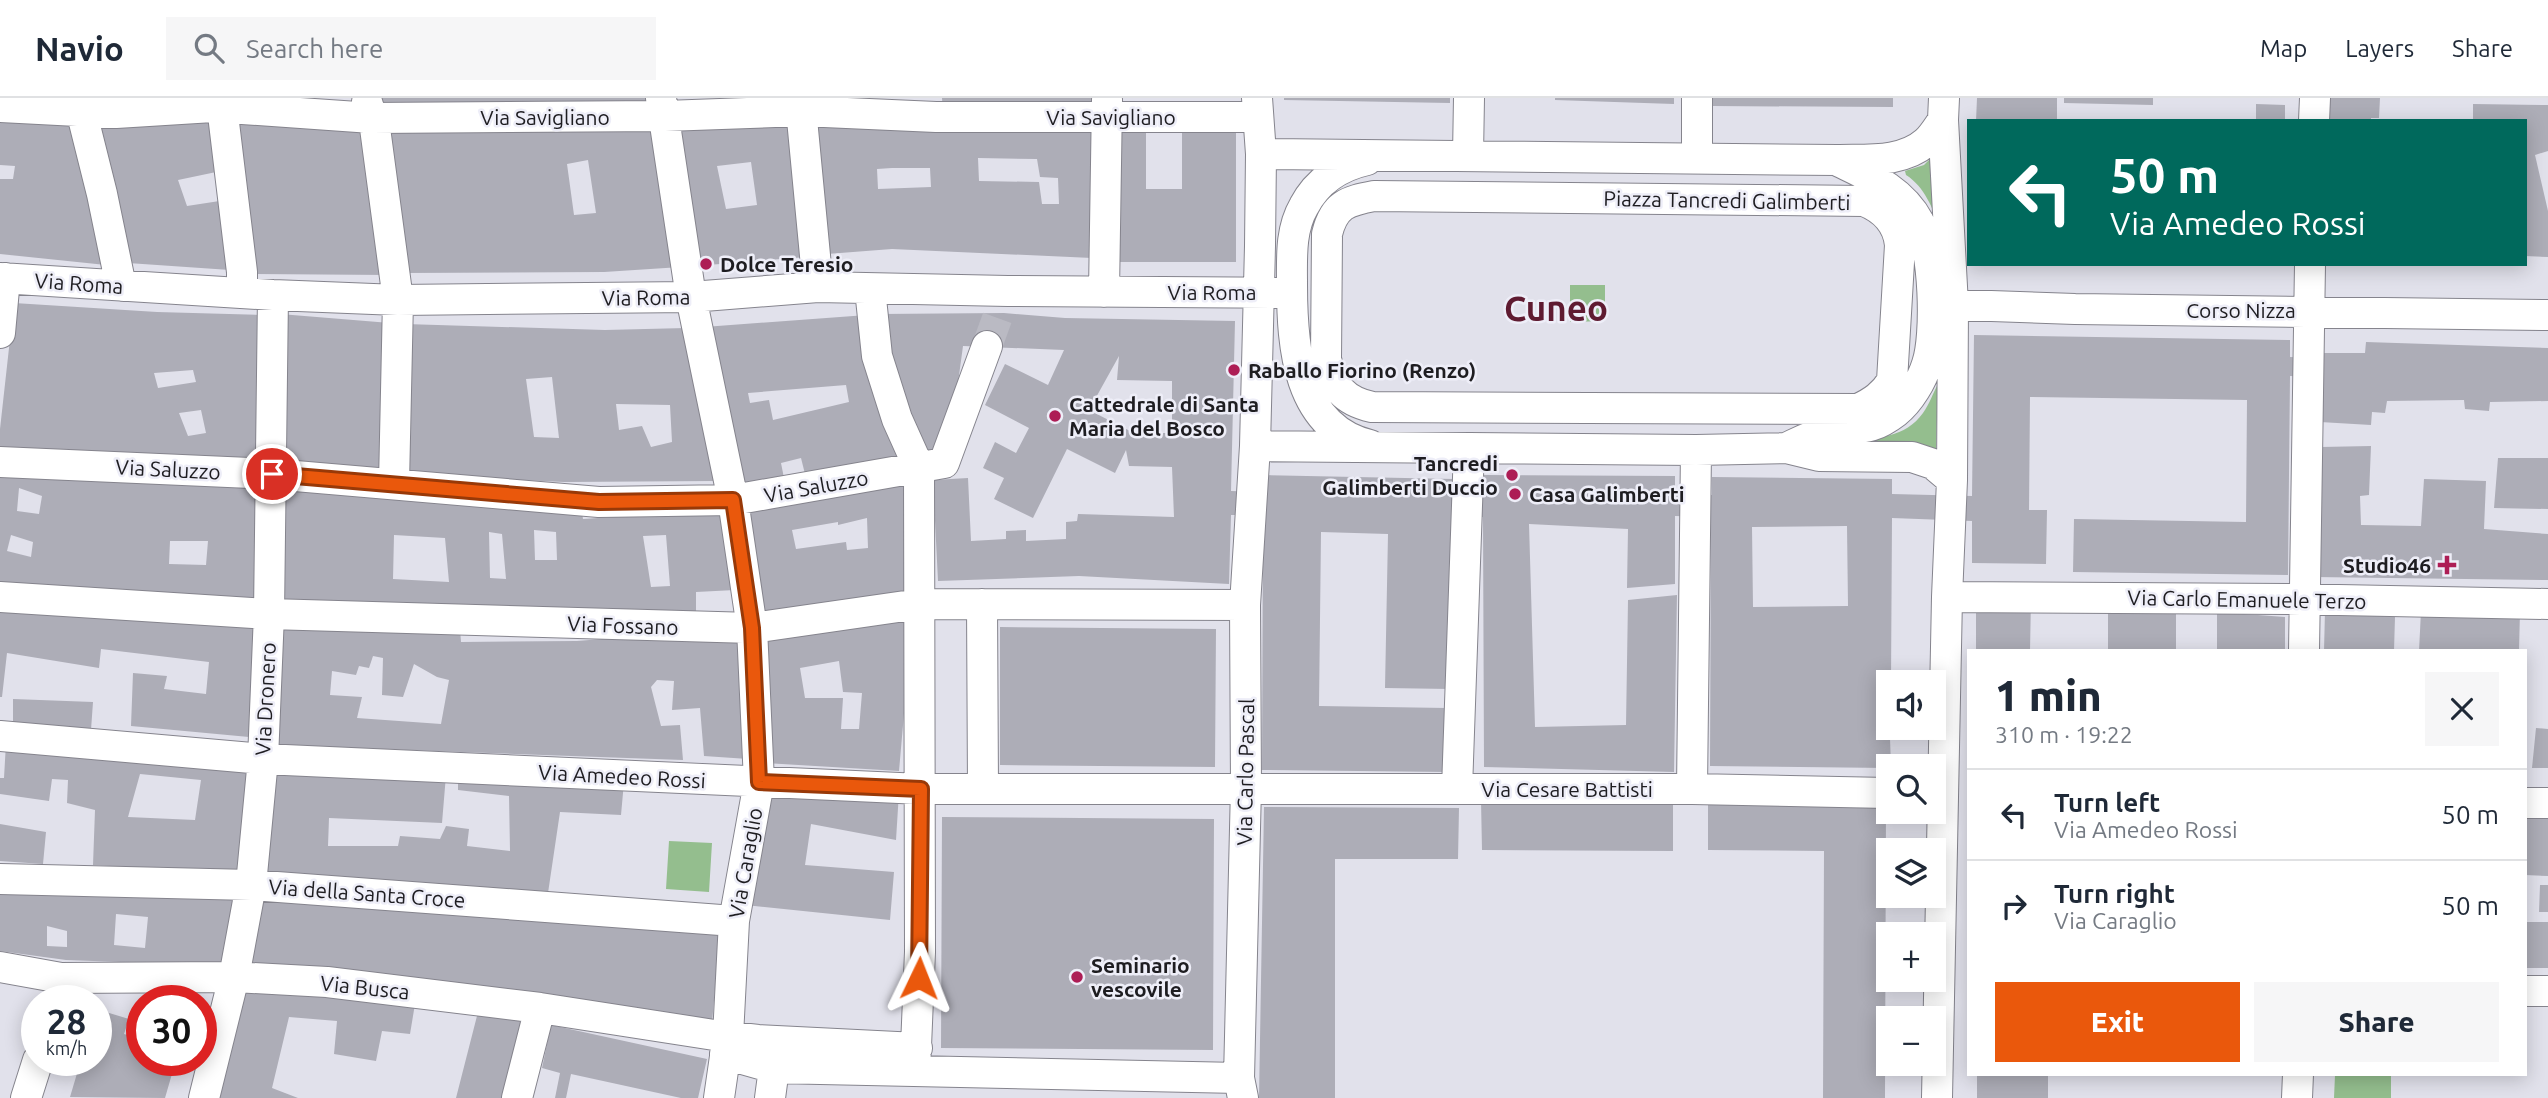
<!DOCTYPE html>
<html lang="en">
<head>
<meta charset="utf-8">
<style>
  body { margin:0; font-family:Ubuntu,sans-serif; background:#f6f6f7; color:#1f2937; height:100vh; display:flex; flex-direction:column; font-size:26px; white-space:nowrap }
  * { box-sizing:border-box; margin:0 }
  p { font-size:23px; color:#747a83 }
  .icon { flex:none; width:38px; height:38px; fill:none; stroke:currentColor; stroke-width:2; stroke-linecap:round; stroke-linejoin:round }
  .map { position:relative; flex:1; overflow:hidden }
  .side { position:absolute; left:1967px; top:551px; width:560px; height:427px; display:flex; flex-direction:column; background:#fff; border-radius:0px; box-shadow:0 4px 18px #0003 }
  .side>* { flex:none }
  .banner { position:absolute; left:1967px; top:21px; width:560px; height:147px; border-radius:0px; box-shadow:0 4px 18px #0003; background:#00695c; color:#fff; overflow:hidden }
  .fabs { position:absolute; left:1876px; top:572px; display:grid; gap:14px }
  .fabs a { display:grid; place-items:center; width:70px; height:70px; border-radius:0px; background:#fff; box-shadow:0 4px 18px #0003; font-size:35px }
  .speed { position:absolute; left:21px; top:887px; display:flex; gap:14px; font-size:35px; font-weight:700; text-align:center }
  .speed>* { display:grid; place-content:center; width:91px; height:91px; border-radius:50%; background:#fff; box-shadow:0 4px 18px #0003; line-height:1 }
  .speed small { font-size:18px; font-weight:400 }
  .speed .limit { border:10px solid #d22; background:#fff; color:#111 }
  .pin { position:absolute; display:grid; place-items:center; width:60px; height:60px; color:#fff; margin:-30px; border:4px solid #fff; border-radius:50%; box-shadow:0 2px 7px #0007 }
  .me { position:absolute; width:77px; margin:-38px; rotate:2deg; stroke-linejoin:round; filter:drop-shadow(0 0 5px #0008) }
  .turn { display:flex; align-items:center; gap:24px; height:147px; padding:0 28px; font-size:32px }
  .turn .icon { width:91px; height:91px; stroke-width:2.5 }
  .turn b { display:block; font-size:49px; line-height:60px }
  .round { display:grid; place-items:center; flex:none; width:74px; height:74px; border-radius:0px; background:#f6f6f7 }
  .overview { display:flex; align-items:center; justify-content:space-between; height:119px; padding:0 28px }
  h1 { font-size:42px; font-weight:800; line-height:52px }
  .action { display:flex; gap:14px; margin-top:auto; padding:14px 28px }
  .action a { flex:1; height:80px; border-radius:0px; background:#ea580c; color:#fff; font-size:28px; font-weight:800; line-height:80px; text-align:center }
  .action a+a { background:#f6f6f7; color:#1f2937 }
  ul { padding:0; list-style:none }
  li { display:flex; align-items:center; gap:21px; height:91px; padding:0 28px; border-top:2px solid #e0e1e3 }
  li div { flex:1 }
  li b { display:block; font-size:26px }
  li em { font-style:normal }
  header { display:flex; align-items:center; gap:42px; box-sizing:border-box; height:98px; padding:0 35px; background:#fff; border-bottom:2px solid #e0e1e3 }
  header strong { font-size:33px }
  nav { display:flex; gap:38px; margin-inline-start:auto; font-size:24px }
  .search { width:490px; height:63px; background:#f6f6f7; display:flex; align-items:center; gap:18px; box-sizing:border-box; padding:0 24px; border-radius:0px; color:#747a83; font-size:26px }
  .map>svg:first-child { display:block }
  .green { fill:#94be8e }
  .building { fill:#adadb7; fill-rule:evenodd }
  .lines { fill:none; stroke-linecap:round; stroke-linejoin:round }
  .minor-tunnel { stroke:#babac3; stroke-width:30; stroke-dasharray:30 15; stroke-linecap:butt }
  .minor-casing { stroke:#85848d; stroke-width:32 }
  .minor { stroke:#fff; stroke-width:30 }
  .route-casing { stroke:#983908; stroke-width:18 }
  .route { stroke:#ea580c; stroke-width:12 }
  .poi-dot { fill:#ad1d55; stroke:#eeeef8; stroke-width:2.5 }
  .labels { text-anchor:middle; dominant-baseline:central; stroke-width:5; stroke-linejoin:round; paint-order:stroke }
  .street-label { font-size:21px; fill:#1e1d21; stroke:#eeeef8 }
  .poi-label { font-size:21px; font-weight:bold; fill:#1e1d21; stroke:#eeeef8; text-anchor:start }
  .town-label { font-size:35px; font-weight:bold; fill:#5f1b31; stroke:#eeeef8 }
</style>
</head>
<body>
<header>
<strong>Navio</strong>
<div class="search"><svg class="icon" aria-label="search" viewBox="0 0 24 24"><circle cx="10" cy="10" r="6"/><path d="M15 15l6 6"/></svg>Search here</div>
<nav><a>Map</a><a>Layers</a><a>Share</a></nav>
</header>
<div class="map">
<svg width="2548" height="1000" viewBox="0 0 2548 1000">
  <rect width="100%" height="100%" fill="#e1e1eb"/>
  <!-- green -->
  <path class="green" d="M 1940,51 L 1940,129 C 1932,110 1925,89 1906,77 L 1905,73 L 1924,67 Z
    M 1570,187 L 1605,187 L 1605,223 L 1570,224 Z
    M 1938,286 L 1936,351 L 1838,341 C 1868,341 1903,343 1923,315 C 1929,307 1933,295 1938,286 Z
    M 669,743 L 712,745 L 709,794 L 666,791 Z
    M 2335,977 L 2391,977 L 2391,1000 L 2334,1000 Z"/>
  <!-- building -->
  <path class="building" d="M 374,0 L 651,0 L 653,9 L 378,14 Z
    M 942,0 L 1098,0 L 1098,11 L 943,13 Z
    M 1284,0 L 1450,0 L 1450,5 L 1284,2 Z
    M 1555,0 L 1674,0 L 1674,6 L 1555,2 Z
    M 1712,0 L 1893,0 L 1893,9 L 1712,8 Z
    M 1977,0 L 2057,0 L 2057,23 L 1976,23 Z
    M 2064,0 L 2153,0 L 2153,7 L 2064,5 Z
    M 2327,0 L 2380,0 L 2379,20 L 2371,20 L 2371,23 L 2326,23 Z
    M 2256,6 L 2285,7 L 2285,23 L 2256,23 Z
    M 2473,6 L 2548,7 L 2548,53 L 2535,57 L 2548,113 L 2548,159 L 2525,158 L 2525,23 L 2473,23 Z
    M 215,15 L 221,73 L 178,82 L 187,108 L 226,102 L 230,172 L 128,165 L 95,27 Z
    M 0,19 L 74,20 L 106,167 L 0,156 L 0,81 L 13,81 L 15,68 L 0,67 Z
    M 231,20 L 369,28 L 390,177 L 251,176 Z
    M 794,21 L 806,159 L 695,168 L 679,28 ZM 751,64 L 757,107 L 726,111 L 717,68 Z
    M 809,23 L 1093,29 L 1092,160 L 892,151 L 827,156 ZM 978,60 L 1037,61 L 1040,79 L 1058,80 L 1059,106 L 1042,106 L 1039,84 L 979,83 ZM 892,70 L 930,70 L 931,89 L 878,91 L 877,71 Z
    M 1182,25 L 1236,25 L 1236,164 L 1117,164 L 1117,27 L 1146,27 L 1146,91 L 1182,91 Z
    M 659,27 L 681,169 L 604,174 L 403,175 L 382,29 ZM 588,62 L 596,115 L 574,117 L 567,66 Z
    M 14,205 L 157,214 L 266,217 L 267,367 L 0,353 L 0,331 ZM 193,272 L 196,284 L 158,290 L 154,275 ZM 201,312 L 206,335 L 188,338 L 179,315 Z
    M 1004,215 L 1065,220 L 1235,223 L 1231,393 L 1263,394 L 1263,377 L 1454,381 L 1454,394 L 1483,395 L 1484,377 L 1675,378 L 1675,396 L 1712,397 L 1712,379 L 1892,381 L 1892,396 L 1972,398 L 1974,237 L 2290,242 L 2290,259 L 2321,260 L 2320,255 L 2365,255 L 2366,244 L 2548,250 L 2548,303 L 2490,304 L 2489,313 L 2465,311 L 2464,302 L 2387,303 L 2385,315 L 2372,314 L 2371,327 L 2320,324 L 2320,279 L 2290,278 L 2288,477 L 2073,474 L 2074,421 L 2246,424 L 2247,302 L 2030,299 L 2029,412 L 2047,412 L 2046,466 L 1972,465 L 1972,423 L 1892,420 L 1891,584 L 1888,584 L 1891,668 L 1888,670 L 1710,668 L 1711,419 L 1675,418 L 1675,486 L 1627,490 L 1628,431 L 1529,426 L 1535,629 L 1626,627 L 1628,502 L 1677,497 L 1674,674 L 1484,669 L 1483,419 L 1453,418 L 1450,591 L 1385,590 L 1388,436 L 1321,434 L 1319,608 L 1447,610 L 1447,674 L 1262,672 L 1263,417 L 1231,417 L 1229,486 L 1079,478 L 938,483 L 933,382 L 968,380 L 971,443 L 1006,441 L 1006,433 L 1026,432 L 1026,443 L 1066,441 L 1066,424 L 1077,423 L 1078,416 L 1174,419 L 1172,369 L 1129,368 L 1126,352 L 1115,375 L 1067,351 L 1033,420 L 994,401 L 1004,380 L 983,370 L 995,344 L 1016,355 L 1029,330 L 985,307 L 1005,266 L 1048,287 L 1064,252 L 963,248 L 955,307 L 941,352 L 919,354 L 879,216 ZM 1119,258 L 1117,282 L 1172,283 L 1172,335 L 1134,335 L 1089,312 ZM 1847,428 L 1848,508 L 1753,509 L 1752,429 Z
    M 280,216 L 390,225 L 387,376 L 280,367 Z
    M 867,217 L 900,358 L 805,376 L 801,360 L 781,365 L 784,380 L 738,387 L 704,229 ZM 846,287 L 849,304 L 773,322 L 769,302 L 750,305 L 748,295 Z
    M 405,226 L 605,232 L 686,230 L 715,383 L 564,384 L 406,377 ZM 552,279 L 559,340 L 534,339 L 526,281 ZM 616,306 L 670,307 L 672,344 L 651,349 L 642,328 L 619,332 Z
    M 2371,348 L 2369,397 L 2360,398 L 2361,427 L 2421,428 L 2424,381 L 2486,383 L 2484,431 L 2548,436 L 2548,482 L 2314,479 L 2321,349 Z
    M 2498,360 L 2548,360 L 2548,411 L 2494,410 Z
    M 0,372 L 264,384 L 260,509 L 0,492 ZM 19,390 L 42,398 L 39,416 L 17,413 ZM 11,437 L 33,444 L 31,459 L 7,453 ZM 170,443 L 208,443 L 206,467 L 169,466 Z
    M 914,378 L 912,495 L 758,519 L 737,405 ZM 867,420 L 868,450 L 847,452 L 846,444 L 796,451 L 792,432 L 838,424 L 838,427 Z
    M 280,383 L 581,408 L 583,421 L 613,419 L 613,410 L 723,411 L 735,492 L 696,494 L 696,520 L 531,517 L 531,509 L 278,506 ZM 534,432 L 556,434 L 557,462 L 535,462 ZM 489,434 L 502,436 L 506,481 L 490,480 ZM 394,437 L 445,440 L 449,484 L 393,481 ZM 666,437 L 670,488 L 651,489 L 643,438 Z
    M 1976,499 L 2031,500 L 2030,553 L 1976,553 Z
    M 0,512 L 257,524 L 249,639 L 131,628 L 133,575 L 167,578 L 164,591 L 206,596 L 209,564 L 101,551 L 99,570 L 7,555 L 2,599 L 0,599 Z
    M 2325,513 L 2395,519 L 2394,553 L 2324,553 Z
    M 2421,513 L 2520,513 L 2519,553 L 2419,553 Z
    M 2108,514 L 2176,515 L 2176,553 L 2108,553 Z
    M 2217,514 L 2285,519 L 2285,553 L 2217,553 Z
    M 910,515 L 906,593 L 899,673 L 765,665 L 758,535 ZM 839,563 L 843,594 L 862,595 L 859,631 L 841,631 L 843,600 L 805,600 L 800,570 Z
    M 273,521 L 460,531 L 461,544 L 577,543 L 676,535 L 746,537 L 748,661 L 704,658 L 700,610 L 672,612 L 674,583 L 657,582 L 651,589 L 661,628 L 680,627 L 683,662 L 270,647 ZM 373,558 L 383,560 L 382,597 L 403,599 L 414,566 L 437,579 L 449,582 L 441,626 L 357,620 L 362,599 L 330,597 L 332,573 L 356,577 L 359,568 L 369,570 Z
    M 1000,529 L 1216,531 L 1215,669 L 1000,667 Z
    M 13,601 L 93,604 L 91,632 L 13,626 Z
    M 2536,630 L 2548,631 L 2548,670 L 2532,670 Z
    M 6,645 L 257,666 L 243,776 L 93,767 L 95,712 L 67,705 L 68,682 L 52,681 L 49,703 L 0,696 L 0,680 L 4,680 ZM 140,676 L 201,682 L 195,722 L 128,719 Z
    M 272,666 L 446,677 L 442,725 L 329,720 L 328,748 L 398,748 L 400,738 L 440,741 L 446,728 L 469,731 L 467,748 L 510,753 L 509,698 L 458,692 L 458,675 L 624,684 L 621,717 L 560,714 L 548,795 L 262,777 Z
    M 763,688 L 899,694 L 896,742 L 811,726 L 805,767 L 894,774 L 890,822 L 745,807 Z
    M 1481,702 L 1673,702 L 1673,753 L 1482,752 Z
    M 1708,702 L 1886,704 L 1885,1000 L 1823,1000 L 1824,753 L 1708,752 Z
    M 1264,709 L 1459,710 L 1458,761 L 1335,761 L 1335,1000 L 1259,1000 Z
    M 942,719 L 1214,721 L 1213,952 L 941,950 Z
    M 2525,719 L 2548,719 L 2548,778 L 2525,777 Z
    M 0,726 L 46,734 L 43,766 L 0,763 Z
    M 0,787 L 244,793 L 230,868 L 66,862 L 0,853 ZM 116,816 L 148,819 L 145,850 L 114,847 ZM 47,828 L 67,833 L 67,849 L 47,848 Z
    M 2540,787 L 2548,787 L 2548,814 L 2539,814 Z
    M 256,792 L 720,835 L 712,925 L 245,865 Z
    M 2525,824 L 2548,824 L 2548,870 L 2525,870 Z
    M 246,886 L 416,900 L 410,936 L 382,933 L 376,963 L 334,956 L 337,923 L 289,919 L 272,990 L 298,1000 L 218,1000 Z
    M 96,911 L 129,921 L 124,936 L 142,941 L 142,962 L 176,962 L 165,1000 L 70,999 L 81,962 L 96,962 Z
    M 478,914 L 530,920 L 509,1000 L 456,1000 Z
    M 551,927 L 707,961 L 698,1000 L 681,1000 L 571,976 L 566,1000 L 555,1000 L 560,975 L 542,970 Z
    M 1977,976 L 2048,976 L 2048,1000 L 1977,1000 Z"/>
  <g class="lines">
    <!-- minor-tunnel -->
    <path class="minor-tunnel" d="M 987,248 L 999,215"/>
    <!-- minor casing -->
    <g class="minor-casing">
      <path id="minor" d="M 75,0 L 81,12 L 102,96 L 121,188
        M 221,0 L 242,174 L 242,195
        M 661,0 L 691,199 L 733,402 L 752,530 L 759,684 L 734,823 L 728,938 L 719,1000
        M 800,0 L 818,189
        M 367,4 L 375,30 L 398,202 L 394,385
        M 0,9 L 116,15 L 213,9 L 372,20 L 665,18 L 802,13 L 936,19 L 1258,19
        M 2314,23 L 2315,0
        M 1261,56 L 1837,62 C 1867,61 1902,65 1926,44 C 1933,38 1938,29 1943,22
        M 1468,57 L 1469,0
        M 1697,60 L 1697,0
        M 1367,62 C 1340,68 1317,83 1304,108 C 1290,132 1292,160 1292,187 C 1292,248 1297,330 1370,347
        M 1374,98 L 1864,103 C 1884,111 1898,126 1900,147 L 1892,283 C 1883,297 1873,304 1858,311 L 1372,309 C 1344,303 1332,288 1326,261 L 1327,136 C 1334,107 1347,103 1374,98 Z
        M 0,180 L 273,197 L 398,202 L 691,199 L 818,189 L 1008,193 L 1292,195
        M 870,191 L 877,258 L 897,321 L 919,370 L 920,854 L 915,972
        M 1104,194 L 1107,2
        M 1934,206 L 2075,211 L 2548,217
        M 0,235 L 5,180
        M 1255,348 L 1696,352 L 1786,350 L 1819,358 L 1912,359 L 1933,366 L 1952,382
        M 1786,350 C 1799,344 1812,337 1826,334 C 1856,326 1866,337 1896,314 C 1910,303 1922,282 1927,266 C 1937,237 1934,150 1919,124 C 1902,92 1871,79 1840,64
        M 0,364 L 272,376 L 599,404 L 733,402 L 944,365 L 987,248
        M 0,499 L 269,516 L 752,530 L 919,506 L 1245,507
        M 1947,499 L 2288,501 L 2548,506
        M 982,506 L 983,691
        M 2304,553 L 2310,166
        M 0,638 L 263,661 L 921,691 L 1692,691 L 1888,695
        M 1457,691 L 1469,351
        M 1692,691 L 1696,352
        M 2525,705 L 2548,705
        M 0,781 L 251,787 L 734,823
        M 0,869 L 61,880 L 234,879 L 327,884 L 540,910 L 714,937 L 758,942 L 917,950
        M 2525,893 L 2548,893
        M 725,956 L 774,970 L 1239,980
        M 26,1000 L 38,962
        M 204,1000 L 234,879 L 251,787 L 263,661 L 269,516 L 273,197
        M 517,1000 L 540,910
        M 770,1000 L 774,970
        M 1243,1000 L 1239,980 L 1246,689 L 1245,507 L 1255,348 L 1260,148 L 1261,56 L 1257,0
        M 1937,1000 L 1947,499 L 1952,382 L 1953,207 L 1943,22 L 1944,0
        M 2297,1000 L 2298,976"/>
    </g>
    <!-- minor -->
    <use href="#minor" class="minor"/>
  </g>
  <g class="lines">
    <!-- route casing -->
    <g class="route-casing">
      <path id="route" d="M 272,376 L 599,404 L 733,402 L 752,530 L 759,684 L 921,691 L 919,880"/>
    </g>
    <!-- route -->
    <use href="#route" class="route"/>
  </g>
  <!-- markers -->
  <g class="poi-dot">
    <circle cx="706" cy="166" r="7"/>
    <circle cx="1234" cy="272" r="7"/>
    <circle cx="1055" cy="318" r="7"/>
    <circle cx="1512" cy="377" r="7"/>
    <circle cx="1515" cy="396" r="7"/>
    <path d="M2443.5 456.5h7v7h7v7h-7v7h-7v-7h-7v-7h7z"/>
    <circle cx="1077" cy="879" r="7"/>
  </g>
  <g class="labels">
    <!-- street labels -->
    <g class="street-label">
      <text x="545" y="19">Via Savigliano</text>
      <text x="1111" y="19">Via Savigliano</text>
      <text transform="translate(1727 102) rotate(1)">Piazza Tancredi Galimberti</text>
      <text transform="translate(79 185) rotate(4)">Via Roma</text>
      <text x="1212" y="194">Via Roma</text>
      <text transform="translate(646 199) rotate(-1)">Via Roma</text>
      <text x="2241" y="212">Corso Nizza</text>
      <text transform="translate(168 371) rotate(3)">Via Saluzzo</text>
      <text transform="translate(816 388) rotate(-10)">Via Saluzzo</text>
      <text transform="translate(2247 501) rotate(1)">Via Carlo Emanuele Terzo</text>
      <text transform="translate(623 527) rotate(2)">Via Fossano</text>
      <text transform="translate(265 601) rotate(-87)">Via Dronero</text>
      <text transform="translate(1245 674) rotate(-89)">Via Carlo Pascal</text>
      <text transform="translate(622 678) rotate(3)">Via Amedeo Rossi</text>
      <text x="1567" y="691">Via Cesare Battisti</text>
      <text transform="translate(745 765) rotate(-80)">Via Caraglio</text>
      <text transform="translate(367 795) rotate(4)">Via della Santa Croce</text>
      <text transform="translate(365 889) rotate(6)">Via Busca</text>
    </g>
    <!-- poi labels -->
    <g class="poi-label">
      <text x="720" y="166">Dolce Teresio</text>
      <text x="1248" y="272">Raballo Fiorino (Renzo)</text>
      <text x="1069" y="306">Cattedrale di Santa<tspan x="1069" dy="24">Maria del Bosco</tspan></text>
      <text x="1498" y="365" text-anchor="end">Tancredi<tspan x="1498" dy="24">Galimberti Duccio</tspan></text>
      <text x="1529" y="396">Casa Galimberti</text>
      <text x="2431" y="467" text-anchor="end">Studio46</text>
      <text x="1091" y="867">Seminario<tspan x="1091" dy="24">vescovile</tspan></text>
    </g>
    <!-- town labels -->
    <g class="town-label">
      <text x="1556" y="210">Cuneo</text>
    </g>
  </g>
</svg>
<div class="fabs">
<a><svg class="icon" aria-label="sound" viewBox="0 0 24 24"><path d="M4 9h4l5-4v14l-5-4H4zM17 9q2 3 0 6"/></svg></a>
<a><svg class="icon" aria-label="search" viewBox="0 0 24 24"><circle cx="10" cy="10" r="6"/><path d="M15 15l6 6"/></svg></a>
<a><svg class="icon" aria-label="layers" viewBox="0 0 24 24"><path d="M12 4l9 5-9 5-9-5zM3 14l9 5 9-5"/></svg></a>
<a>+</a>
<a>−</a>
</div>
<div class="speed"><div>28<small>km/h</small></div><div class="limit">30</div></div>
<div class="pin" style="left:272px;top:376px;background:#d93025"><svg class="icon" aria-label="arrive" viewBox="0 0 24 24"><path d="M6 21V4h12l-3 4 3 4H6"/></svg></div>
<svg class="me" style="left:919px;top:880px" viewBox="-20 -20 40 40"><path d="M0-17L14 15 0 8-14 15z" fill="#ea580c" stroke="#fff" stroke-width="4"/></svg>
<div class="banner">
<div class="turn"><svg class="icon" aria-label="left" viewBox="0 0 24 24"><path d="M17 20v-9H6M10 6l-5 5 5 5"/></svg><div><b>50 m</b>Via Amedeo Rossi</div></div>
</div>
<section class="side">
<div class="overview"><div><h1>1 min</h1><p>310 m · 19:22</p></div><a class="round"><svg class="icon" aria-label="close" viewBox="0 0 24 24"><path d="M6 6l12 12M18 6L6 18"/></svg></a></div>
<ul>
<li><svg class="icon" aria-label="left" viewBox="0 0 24 24"><path d="M17 20v-9H6M10 6l-5 5 5 5"/></svg><div><b>Turn left</b><p>Via Amedeo Rossi</p></div><em>50 m</em></li>
<li><svg class="icon" aria-label="right" viewBox="0 0 24 24"><path d="M7 20v-9h11M14 6l5 5-5 5"/></svg><div><b>Turn right</b><p>Via Caraglio</p></div><em>50 m</em></li>
</ul>
<div class="action"><a>Exit</a><a>Share</a></div>
</section>
</div>
</body>
</html>
